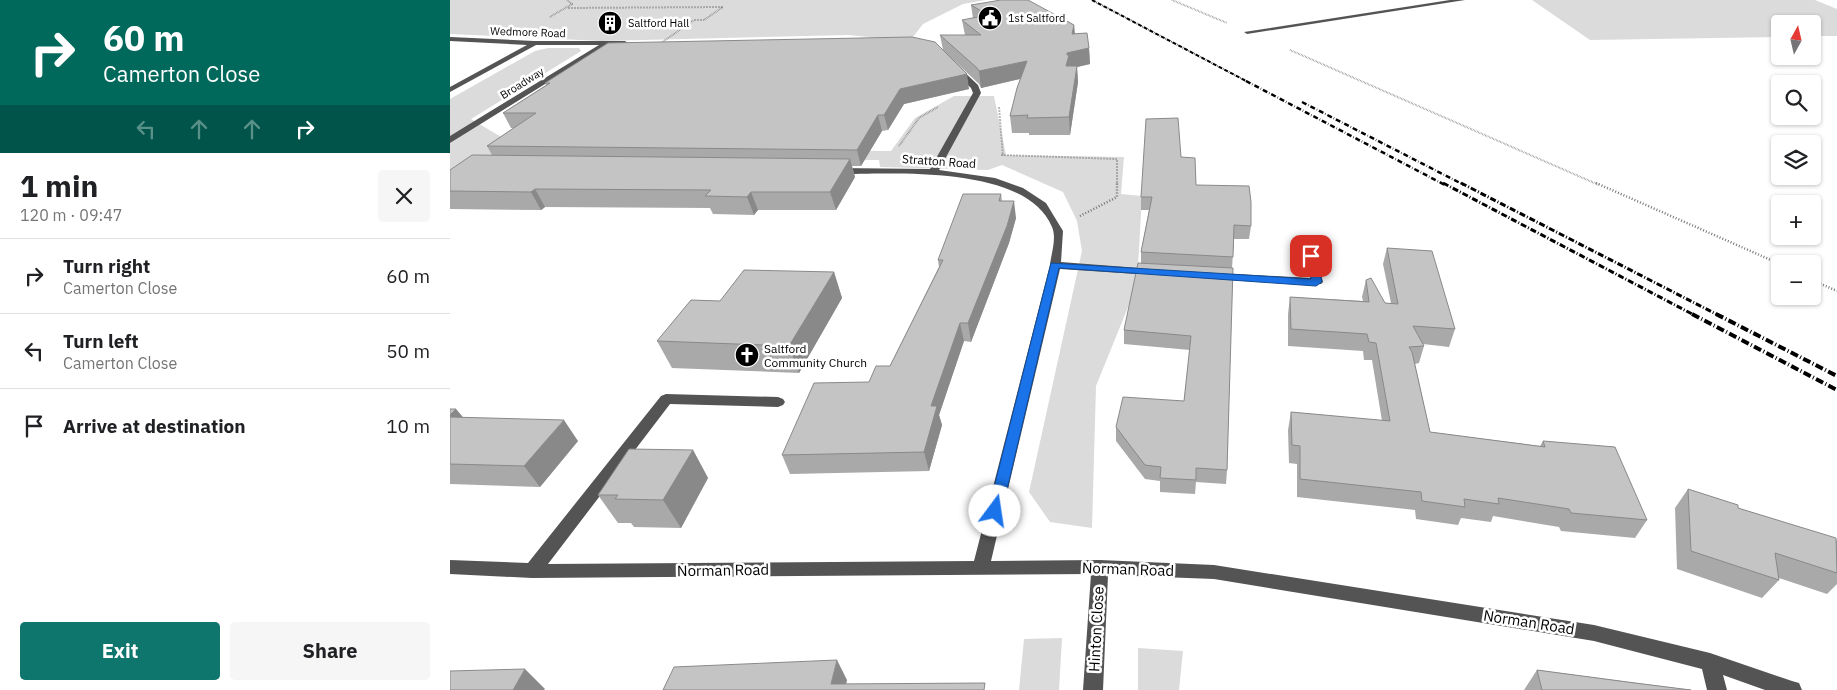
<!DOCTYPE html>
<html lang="en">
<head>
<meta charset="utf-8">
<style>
  body { margin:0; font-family:"IBM Plex Sans",sans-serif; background:#f6f6f6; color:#202124; height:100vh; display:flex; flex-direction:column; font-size:19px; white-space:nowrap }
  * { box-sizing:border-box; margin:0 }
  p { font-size:16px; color:#757577 }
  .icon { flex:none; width:28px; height:28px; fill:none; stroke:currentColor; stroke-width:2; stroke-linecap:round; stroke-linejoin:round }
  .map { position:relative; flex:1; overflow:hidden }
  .drawer { display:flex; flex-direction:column; background:#fff; width:450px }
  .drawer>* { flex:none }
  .banner { background:#00695c; color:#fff; overflow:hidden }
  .needle { width:32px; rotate:8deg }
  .buttons { position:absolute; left:1321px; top:15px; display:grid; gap:10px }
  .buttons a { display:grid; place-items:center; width:50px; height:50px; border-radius:5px; background:#fff; box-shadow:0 1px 4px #0004; font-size:25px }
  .pin { position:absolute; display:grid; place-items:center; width:42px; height:42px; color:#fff; margin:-21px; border-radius:10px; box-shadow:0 2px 8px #0006 }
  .me { position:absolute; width:55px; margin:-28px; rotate:14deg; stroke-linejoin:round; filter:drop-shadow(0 0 4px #0008) }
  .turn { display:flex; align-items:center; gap:18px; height:105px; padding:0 20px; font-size:22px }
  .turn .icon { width:65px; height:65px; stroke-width:2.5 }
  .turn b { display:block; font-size:35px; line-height:42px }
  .lanes { display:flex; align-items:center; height:48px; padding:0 20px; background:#0003; justify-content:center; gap:25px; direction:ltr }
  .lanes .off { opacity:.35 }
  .round { display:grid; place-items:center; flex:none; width:52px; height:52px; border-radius:5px; background:#f6f6f6 }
  .headline { display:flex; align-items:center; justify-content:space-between; height:85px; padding:0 20px }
  h1 { font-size:30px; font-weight:700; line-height:38px }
  .button { display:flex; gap:10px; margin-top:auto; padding:10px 20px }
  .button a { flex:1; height:58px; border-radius:5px; background:#0f766e; color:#fff; font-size:20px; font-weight:700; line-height:58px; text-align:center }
  .button a+a { background:#f6f6f6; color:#202124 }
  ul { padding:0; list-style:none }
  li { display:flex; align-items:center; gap:15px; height:75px; padding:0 20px; border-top:1px solid #e0e0e0 }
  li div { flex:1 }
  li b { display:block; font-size:19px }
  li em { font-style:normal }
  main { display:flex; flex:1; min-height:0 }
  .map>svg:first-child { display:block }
  .green { fill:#dbdbdb }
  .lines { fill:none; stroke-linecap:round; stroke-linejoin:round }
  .path-far1 { stroke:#767676; stroke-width:2; stroke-dasharray:0.5 1; stroke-linecap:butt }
  .path { stroke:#767676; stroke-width:2.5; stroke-dasharray:1 2; stroke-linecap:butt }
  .minor { fill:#545454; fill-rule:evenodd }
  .rail-far3 { stroke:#000; stroke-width:2; stroke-dasharray:4 1 0.5 1; stroke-linecap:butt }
  .rail-far2 { stroke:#000; stroke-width:2.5; stroke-dasharray:5 2 0.5 2; stroke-linecap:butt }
  .rail-far1 { stroke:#000; stroke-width:3; stroke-dasharray:6 2 1 2; stroke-linecap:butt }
  .rail { stroke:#000; stroke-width:4; stroke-dasharray:8 2.5 1 2.5; stroke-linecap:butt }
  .wall { fill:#a9a9a9 }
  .shaded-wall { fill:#898989 }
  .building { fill:#c4c4c4; stroke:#898989 }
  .route { fill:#1a73e8; stroke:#114b97 }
  .labels { text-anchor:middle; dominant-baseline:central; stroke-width:5; stroke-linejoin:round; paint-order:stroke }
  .far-poi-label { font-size:11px; fill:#000; stroke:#fff; text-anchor:start }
  .far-street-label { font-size:11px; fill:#000; stroke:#fff }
  .street-label { font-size:12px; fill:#000; stroke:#fff }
  .poi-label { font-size:12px; fill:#000; stroke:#fff; text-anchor:start }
  .near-street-label { font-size:15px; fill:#000; stroke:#fff }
</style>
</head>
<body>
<main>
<section class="drawer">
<div class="banner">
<div class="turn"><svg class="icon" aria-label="right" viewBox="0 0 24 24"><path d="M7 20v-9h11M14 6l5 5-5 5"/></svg><div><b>60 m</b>Camerton Close</div></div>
<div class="lanes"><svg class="icon off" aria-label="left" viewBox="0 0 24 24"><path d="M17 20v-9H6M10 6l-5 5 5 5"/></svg><svg class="icon off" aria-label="ahead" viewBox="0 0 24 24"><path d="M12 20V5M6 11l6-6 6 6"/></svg><svg class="icon off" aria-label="ahead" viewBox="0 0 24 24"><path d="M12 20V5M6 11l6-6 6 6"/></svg><svg class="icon" aria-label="right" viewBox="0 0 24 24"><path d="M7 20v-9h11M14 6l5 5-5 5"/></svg></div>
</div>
<div class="headline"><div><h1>1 min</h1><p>120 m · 09:47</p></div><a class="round"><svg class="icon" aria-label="close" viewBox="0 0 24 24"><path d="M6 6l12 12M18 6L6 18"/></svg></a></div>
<ul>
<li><svg class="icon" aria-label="right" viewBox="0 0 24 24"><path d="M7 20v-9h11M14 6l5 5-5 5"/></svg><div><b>Turn right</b><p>Camerton Close</p></div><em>60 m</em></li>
<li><svg class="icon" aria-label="left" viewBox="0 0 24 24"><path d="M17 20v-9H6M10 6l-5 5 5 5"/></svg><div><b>Turn left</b><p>Camerton Close</p></div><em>50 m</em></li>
<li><svg class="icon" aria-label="arrive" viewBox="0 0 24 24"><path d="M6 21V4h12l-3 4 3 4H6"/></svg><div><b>Arrive at destination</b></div><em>10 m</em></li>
</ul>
<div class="button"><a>Exit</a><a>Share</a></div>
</section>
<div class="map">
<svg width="1387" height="690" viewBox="0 0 1387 690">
  <rect width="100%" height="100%" fill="#fff"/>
  <!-- green -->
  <path class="green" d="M 0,0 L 536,0 L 513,4 L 473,24 L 460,41 L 398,35 L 152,41 L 0,34 Z
    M 1082,0 L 1365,0 L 1387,9 L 1387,36 L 1363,36 L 1362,24 L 1330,24 L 1330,37 L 1140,40 Z
    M 98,48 L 129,48 L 131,51 L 21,119 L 73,150 L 441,151 L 465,118 L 504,96 L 544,96 L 556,155 L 674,157 L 671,194 L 692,196 L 687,285 L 646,386 L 642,528 L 600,522 L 579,492 L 632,251 L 627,221 L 613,192 L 552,165 L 538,170 L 430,167 L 429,160 L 44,158 L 0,179 L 0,99 L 85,51 Z
    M 612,638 L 609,690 L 569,690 L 574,639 Z
    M 688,648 L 733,651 L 729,690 L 688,690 Z"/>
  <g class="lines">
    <!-- path-far1 -->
    <path class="path-far1" d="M 722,0 L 777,23
      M 118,8 L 273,7 L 254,20 L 244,20 L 211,43
      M 100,17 L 122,4 L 117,0
      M 840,50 L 1149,185
      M 549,107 L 553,156
      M 449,146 L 469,118 L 488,107
      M 551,155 L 667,159 L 667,185"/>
    <!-- path -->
    <path class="path" d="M 1146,183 L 1330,264
      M 630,216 L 667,197 L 667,183
      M 1362,280 L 1387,291"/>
    <!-- minor -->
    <path class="minor" d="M 1000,0 L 1015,0 L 797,34 L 794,32 Z
      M 0,37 L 84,41 L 175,41 L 178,43 L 175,45 L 158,45 L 0,143 L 0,136 L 149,45 L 86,45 L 0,92 L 0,87 L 77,45 L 0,41 Z
      M 504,68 L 510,68 L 528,85 L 531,93 L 489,170 L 545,178 L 573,188 L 596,203 L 613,231 L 611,262 L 702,269 L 708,272 L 702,275 L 610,269 L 541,561 L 650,560 L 764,565 L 1144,625 L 1260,653 L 1342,681 L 1349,683 L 1352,690 L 1315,690 L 1273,675 L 1277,690 L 1257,690 L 1252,669 L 1144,641 L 764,579 L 658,575 L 653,690 L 633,690 L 641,574 L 82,578 L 0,574 L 0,560 L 78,563 L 211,396 L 216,394 L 328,397 L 333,399 L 335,402 L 333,405 L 328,407 L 220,404 L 98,564 L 524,561 L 600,265 C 601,254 607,238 602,227 C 575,164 444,174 387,174 L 382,171 L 387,168 L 480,169 L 523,93 L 521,88 L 504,72 Z
      M 858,240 L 863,243 L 873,282 L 871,284 L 767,279 L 761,276 L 767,273 L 861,278 L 853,243 Z"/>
    <!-- rail-far3 -->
    <path class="rail-far3" d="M 642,0 L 798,82"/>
    <!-- rail-far2 -->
    <path class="rail-far2" d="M 796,81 L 995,185
      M 852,102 L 1014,185"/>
    <!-- rail-far1 -->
    <path class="rail-far1" d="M 993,183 L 1244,315
      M 1011,183 L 1268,315"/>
    <!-- rail -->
    <path class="rail" d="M 1242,314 L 1387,390
      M 1266,314 L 1387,376"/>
  </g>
  <!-- wall -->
  <path class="wall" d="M 521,5 L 624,25 L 625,34 L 639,48 L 640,64 L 627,67 L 628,82 L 620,135 L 579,135 L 579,133 L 562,133 L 560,116 L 570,79 L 531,88 L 529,84 L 497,54 L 519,89 L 454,104 L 438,130 L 432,131 L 411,166 L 402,166 L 405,177 L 386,210 L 308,210 L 304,215 L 263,214 L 260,208 L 95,207 L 91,210 L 0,209 L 0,170 L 42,155 L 37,146 L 64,128 L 61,128 L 53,113 L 96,85 L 95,83 L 493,50 L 490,35 L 515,35 L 512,20 L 523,18 Z
    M 731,157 L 746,185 L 801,226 L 799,239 L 784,239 L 782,268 L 777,470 L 776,484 L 746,482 L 745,494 L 710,492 L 710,481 L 695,479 L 666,441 L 666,427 L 734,401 L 740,350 L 674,344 L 674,330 L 691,263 L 691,252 L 699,210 L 691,210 L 691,197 Z
    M 551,194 L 552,201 L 566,218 L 559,243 L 521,342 L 514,341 L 489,415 L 492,425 L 479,471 L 340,474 L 332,455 L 440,366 L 489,267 L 488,260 Z
    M 937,248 L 1005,329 L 999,347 L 973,344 L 974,346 L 969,363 L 965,364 L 980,432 L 1090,446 L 1093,441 L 1197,520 L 1185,538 L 1111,531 L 1109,527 L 1043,516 L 1041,522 L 1011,518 L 1008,525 L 966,519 L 965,510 L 847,497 L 847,464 L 839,463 L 838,430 L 841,412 L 932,421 L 922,360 L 914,360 L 913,351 L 838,346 L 838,314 L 840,297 L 913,301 L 912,297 L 916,280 L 935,303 L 941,303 L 933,264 Z
    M 384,272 L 392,298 L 349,373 L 222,368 L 207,341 L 270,301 Z
    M 0,409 L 6,409 L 13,418 L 128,441 L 90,487 L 0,484 Z
    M 243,450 L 258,478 L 231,528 L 184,527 L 181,523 L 168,523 L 148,495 Z
    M 1238,489 L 1288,508 L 1387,540 L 1387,584 L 1377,594 L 1329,578 L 1329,580 L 1312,598 L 1227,569 L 1225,508 Z
    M 1087,670 L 1241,690 L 1074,690 Z"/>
  <!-- shaded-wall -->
  <path class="shaded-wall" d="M 624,25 L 625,39 L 622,34 Z
    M 639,48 L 640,64 L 627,67 L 628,82 L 620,135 L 616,66 L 617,55 L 617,53 Z
    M 577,61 L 578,77 L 531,88 L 529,71 Z
    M 517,74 L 519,89 L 454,104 L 438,130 L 434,115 L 450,89 Z
    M 428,115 L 432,131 L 411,166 L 407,150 Z
    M 400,159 L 405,177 L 386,210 L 380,192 Z
    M 85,189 L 95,207 L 91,210 L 81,192 Z
    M 301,192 L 308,210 L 304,215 L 297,197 Z
    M 564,201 L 566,218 L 559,243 L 521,342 L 518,323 Z
    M 384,272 L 392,298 L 349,373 L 339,346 Z
    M 510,323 L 514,341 L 489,415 L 492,425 L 479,471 L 474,452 L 481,406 Z
    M 6,409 L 23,429 L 0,420 L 0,415 Z
    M 114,420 L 128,441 L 90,487 L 74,466 Z
    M 243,450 L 258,478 L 231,528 L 213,500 Z
    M 387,660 L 397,680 L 395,690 L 381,684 Z
    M 75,669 L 95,689 L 94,690 L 63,690 Z"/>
  <!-- building -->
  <path class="building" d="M 551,0 L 578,0 L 624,25 L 622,34 L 637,33 L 639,48 L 617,53 L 617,55 L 619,55 L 616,66 L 627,66 L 619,117 L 577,118 L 578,115 L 560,116 L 567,88 L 577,61 L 529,71 L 527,68 L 490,35 L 531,35 L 512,20 L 538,15 L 521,5 Z
    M 462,37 L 485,42 L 517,74 L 450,89 L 434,115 L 428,115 L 407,150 L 37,146 L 86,113 L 53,113 L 100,83 L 95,83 L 158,43 Z
    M 728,118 L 731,157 L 745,158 L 746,185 L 799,186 L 801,202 L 801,226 L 784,225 L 783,257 L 691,252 L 702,197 L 691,197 L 696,119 Z
    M 22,155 L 400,159 L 380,192 L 301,192 L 297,197 L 255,196 L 261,190 L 85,189 L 81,192 L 0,191 L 0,170 Z
    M 513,194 L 551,194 L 549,201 L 564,201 L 557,226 L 518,323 L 510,323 L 481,406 L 487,406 L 474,452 L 332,455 L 364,383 L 419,382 L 426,366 L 440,366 L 493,260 L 488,260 Z
    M 937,248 L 982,251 L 1005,329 L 963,326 L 974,346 L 959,347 L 962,352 L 980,432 L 1095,447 L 1093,441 L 1165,447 L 1197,520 L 1121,513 L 1119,509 L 1048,498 L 1049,504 L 1014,499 L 1015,507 L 972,501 L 971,492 L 850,479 L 850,446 L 842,445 L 841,412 L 940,421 L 926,343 L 919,342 L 917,334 L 841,329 L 840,297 L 919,302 L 916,280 L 921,278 L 935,303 L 948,304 Z
    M 688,263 L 783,268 L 777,470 L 746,468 L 746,480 L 710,478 L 711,467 L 695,465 L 666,427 L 673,397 L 734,401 L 741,336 L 674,330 Z
    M 294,270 L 384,272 L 339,346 L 207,341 L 241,300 L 270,301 Z
    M 0,409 L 6,409 L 0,415 Z
    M 0,417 L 114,420 L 74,466 L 0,464 Z
    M 179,449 L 243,450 L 213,500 L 165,499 L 168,495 L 148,495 Z
    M 1238,489 L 1288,505 L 1288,508 L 1386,538 L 1387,573 L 1325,553 L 1329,580 L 1241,551 Z
    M 387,660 L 381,684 L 535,683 L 534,690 L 213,690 L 224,667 Z
    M 75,669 L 63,690 L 0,690 L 0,671 Z
    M 1087,670 L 1185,683 L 1241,690 L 1092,690 Z"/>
  <!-- route -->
  <path class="route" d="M 861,253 L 866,256 L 872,282 L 866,286 L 609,268 L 552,511 L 550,515 L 545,516 L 540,515 L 538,511 L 601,263 L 861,279 L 856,256 Z"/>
  <!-- icons -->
  <defs>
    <g id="civic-disc" transform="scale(1.25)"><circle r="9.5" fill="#000" stroke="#fff"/><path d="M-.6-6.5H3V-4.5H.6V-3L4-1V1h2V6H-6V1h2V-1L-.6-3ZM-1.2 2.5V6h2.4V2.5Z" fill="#fff"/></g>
    <g id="building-disc" transform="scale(1.25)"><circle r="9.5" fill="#000" stroke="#fff"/><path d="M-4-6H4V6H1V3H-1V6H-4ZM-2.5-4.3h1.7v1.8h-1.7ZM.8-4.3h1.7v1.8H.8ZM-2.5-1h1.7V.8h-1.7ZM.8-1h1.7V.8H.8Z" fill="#fff"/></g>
    <g id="church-disc" transform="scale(1.25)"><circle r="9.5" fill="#000" stroke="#fff"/><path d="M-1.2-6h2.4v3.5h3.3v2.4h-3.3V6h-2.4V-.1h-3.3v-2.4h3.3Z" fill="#fff"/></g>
  </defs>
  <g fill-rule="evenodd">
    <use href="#civic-disc" x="540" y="18"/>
    <use href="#building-disc" x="160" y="23"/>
    <use href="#church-disc" x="297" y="355"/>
  </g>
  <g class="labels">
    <!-- far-poi labels -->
    <g class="far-poi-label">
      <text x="558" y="18">1st Saltford</text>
      <text x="178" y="23">Saltford Hall</text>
    </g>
    <!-- far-street labels -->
    <g class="far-street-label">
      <text transform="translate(78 32) rotate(2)">Wedmore Road</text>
      <text transform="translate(72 83) rotate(-32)">Broadway</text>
    </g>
    <!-- street labels -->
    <g class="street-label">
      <text transform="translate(489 161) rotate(4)">Stratton Road</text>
    </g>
    <!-- poi labels -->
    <g class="poi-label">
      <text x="314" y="348">Saltford<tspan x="314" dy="14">Community Church</tspan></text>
    </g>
    <!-- near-street labels -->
    <g class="near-street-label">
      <text transform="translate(678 569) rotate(2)">Norman Road</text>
      <text transform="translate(273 570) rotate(-1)">Norman Road</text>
      <text transform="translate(1079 622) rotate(9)">Norman Road</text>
      <text transform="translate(646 629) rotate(-87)">Hinton Close</text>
    </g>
  </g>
</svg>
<div class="buttons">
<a><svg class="needle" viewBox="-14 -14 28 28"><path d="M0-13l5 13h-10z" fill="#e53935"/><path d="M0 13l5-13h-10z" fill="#757577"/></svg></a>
<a><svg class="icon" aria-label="search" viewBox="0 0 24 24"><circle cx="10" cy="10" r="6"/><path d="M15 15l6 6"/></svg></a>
<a><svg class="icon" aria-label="layers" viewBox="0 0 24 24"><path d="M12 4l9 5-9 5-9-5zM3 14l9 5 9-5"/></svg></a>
<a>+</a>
<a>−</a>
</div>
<div class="pin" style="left:861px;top:256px;background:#d93025"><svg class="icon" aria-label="arrive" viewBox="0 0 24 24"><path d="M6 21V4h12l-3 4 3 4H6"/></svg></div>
<svg class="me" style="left:545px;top:511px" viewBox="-20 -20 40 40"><circle r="19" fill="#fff"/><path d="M0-13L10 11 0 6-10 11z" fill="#1a73e8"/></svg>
</div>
</main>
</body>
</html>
